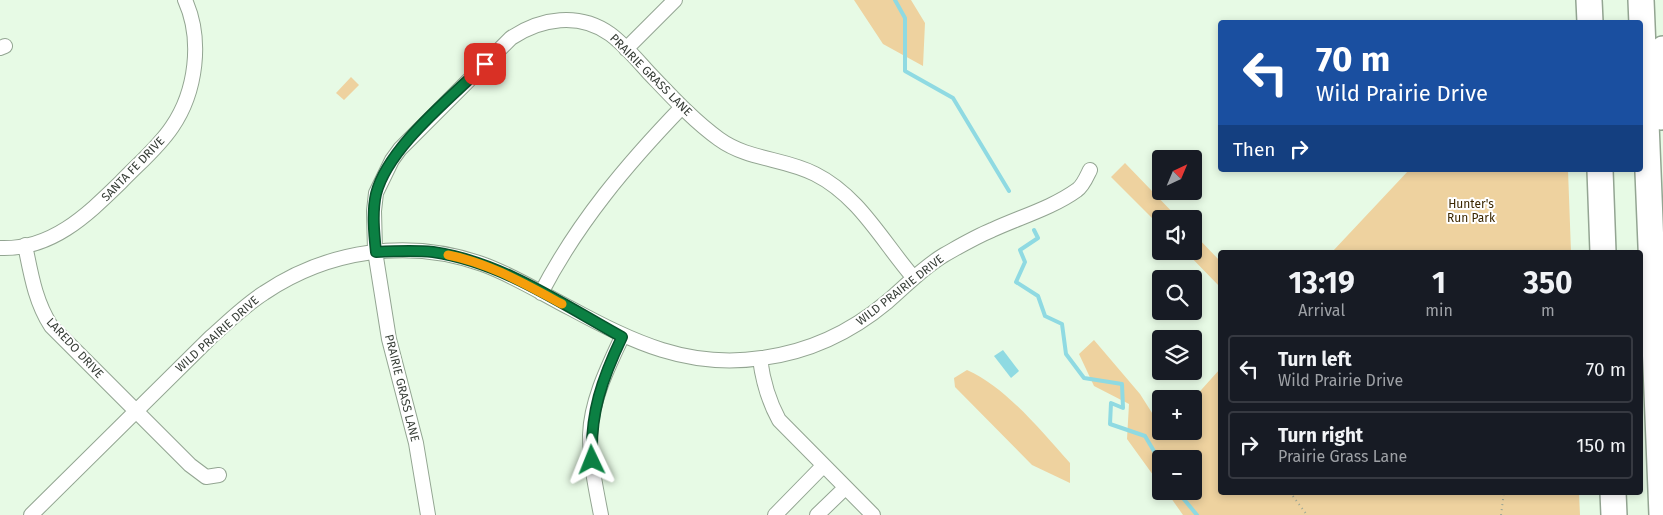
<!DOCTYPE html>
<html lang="en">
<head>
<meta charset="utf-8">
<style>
  body { margin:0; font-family:"Fira Sans",sans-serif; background:#20242c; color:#f1f3f6; height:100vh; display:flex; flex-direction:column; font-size:19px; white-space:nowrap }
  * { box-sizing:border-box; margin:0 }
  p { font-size:16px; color:#9ea1a6 }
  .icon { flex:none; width:28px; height:28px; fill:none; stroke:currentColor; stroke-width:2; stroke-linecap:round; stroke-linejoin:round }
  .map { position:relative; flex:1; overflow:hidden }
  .panel { position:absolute; left:1218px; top:250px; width:425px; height:245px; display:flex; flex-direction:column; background:#171b24; border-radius:5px; box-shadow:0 2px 8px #0003 }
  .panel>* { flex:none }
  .guide { position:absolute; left:1218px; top:20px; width:425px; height:152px; border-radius:5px; box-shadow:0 2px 8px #0003; background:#1a4fa0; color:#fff; overflow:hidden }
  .needle { width:32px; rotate:44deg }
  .fabs { position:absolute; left:1152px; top:150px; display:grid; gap:10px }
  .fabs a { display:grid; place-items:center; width:50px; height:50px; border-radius:5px; background:#171b24; box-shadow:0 2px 8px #0003; font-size:25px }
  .pin { position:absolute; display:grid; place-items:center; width:42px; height:42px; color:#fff; margin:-21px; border-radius:10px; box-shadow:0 2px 8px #0006 }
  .me { position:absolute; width:55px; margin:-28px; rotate:358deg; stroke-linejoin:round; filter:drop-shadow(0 0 4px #0008) }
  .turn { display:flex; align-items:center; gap:18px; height:105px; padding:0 15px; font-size:22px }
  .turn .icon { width:65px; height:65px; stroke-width:2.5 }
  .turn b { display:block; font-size:35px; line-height:42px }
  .then { display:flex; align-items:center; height:48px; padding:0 15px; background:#0003; gap:10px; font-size:19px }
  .eta { display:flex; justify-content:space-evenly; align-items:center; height:85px; text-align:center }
  .eta b { font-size:30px; font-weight:700; line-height:35px }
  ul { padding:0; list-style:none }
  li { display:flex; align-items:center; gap:15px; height:68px; margin:0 10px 8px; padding:0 5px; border:2px solid #363941; border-radius:5px }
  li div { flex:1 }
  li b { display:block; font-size:19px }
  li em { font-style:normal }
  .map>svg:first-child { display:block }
  .green { fill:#eed29f }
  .water { fill:#8fdae2 }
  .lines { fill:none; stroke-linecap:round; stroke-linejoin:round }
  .stream { stroke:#8fdae2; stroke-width:4 }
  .minor-casing { stroke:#93a592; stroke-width:16 }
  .motorway-casing { stroke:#93a592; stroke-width:28 }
  .path { stroke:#97a495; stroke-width:2; stroke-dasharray:1 4; stroke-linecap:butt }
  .minor { stroke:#fff; stroke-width:14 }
  .motorway { stroke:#fff; stroke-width:25 }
  .route-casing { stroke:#07532c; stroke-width:12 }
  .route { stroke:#0b8043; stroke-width:9 }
  .slow { stroke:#f59e0b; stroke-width:9 }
  .labels { text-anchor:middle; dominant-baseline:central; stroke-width:4; stroke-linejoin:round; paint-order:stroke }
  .street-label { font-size:12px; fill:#363d36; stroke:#fff }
  .park-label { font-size:12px; fill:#3b2700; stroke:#fff }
</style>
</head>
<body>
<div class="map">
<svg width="1663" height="515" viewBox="0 0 1663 515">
  <rect width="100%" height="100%" fill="#e7fae5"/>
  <!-- green -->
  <path class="green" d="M 854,0 L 911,0 L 925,23 L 923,66 L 883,44 Z
    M 351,77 L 359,85 L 344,100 L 336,93 Z
    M 1125,163 L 1179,219 L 1161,219 L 1161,227 L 1111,177 Z
    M 1409,170 L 1568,170 L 1571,252 L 1332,252 Z
    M 1194,234 L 1220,261 L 1220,287 L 1185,251 L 1194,251 Z
    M 1094,340 L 1140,394 L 1161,427 L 1161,431 L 1194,431 L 1193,399 L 1220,369 L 1220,492 L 1579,493 L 1580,515 L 1183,515 L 1166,491 L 1194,491 L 1194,459 L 1161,459 L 1161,486 L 1127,439 L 1129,404 L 1094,386 L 1079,354 Z
    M 967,370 C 1007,388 1041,431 1070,463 L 1070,483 L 1032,465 L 955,387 L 954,378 Z"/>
  <!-- water -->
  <path class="water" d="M 1003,350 L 1019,371 L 1011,378 L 994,356 Z"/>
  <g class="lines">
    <!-- stream -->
    <path class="stream" d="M 895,0 L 905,18 L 905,71 L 953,98 L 1009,191
      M 1034,230 L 1038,238 L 1020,250 L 1025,262 L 1016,282 L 1038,296 L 1045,316 L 1062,324 L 1066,354 L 1084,378 L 1122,384 L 1123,408 L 1111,403 L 1110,424 L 1145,436 L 1161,463
      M 1177,491 L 1197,515"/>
    <!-- minor casing -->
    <g class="minor-casing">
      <path id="minor" d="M 0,48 L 5,46
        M 626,49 L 675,0
        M 25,245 C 31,274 35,301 51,326 L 190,465 L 206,477 L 219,475
        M 0,248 C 51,250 86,216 120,183 C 137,165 158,148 172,127 C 196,92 203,40 185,0
        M 541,293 C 578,222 627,164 682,107
        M 760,359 C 763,382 768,400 779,420 L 873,515
        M 31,515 L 211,337 C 228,322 245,305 264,293 C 328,250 408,238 482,264 C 513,275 541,293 570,308 C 633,342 688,369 762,358 C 809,352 851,332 887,302 C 906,286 922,268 944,255 C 960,246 975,237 992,230 C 1020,217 1052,208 1077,190 C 1083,186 1087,176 1090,170
        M 428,515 L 416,443 L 389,339 L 375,251 L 374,211 L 376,193 L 392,160 L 400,149 L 511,38 C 541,18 579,12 610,34 C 625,45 638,61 650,74 C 672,97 694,121 719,139 C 748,160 784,158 815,174 C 859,196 882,241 913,277
        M 601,515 C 596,489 590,462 590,435 C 591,401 608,367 622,337
        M 775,515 L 823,466
        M 817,515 L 845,488"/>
    </g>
    <!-- motorway casing -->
    <g class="motorway-casing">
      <path id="motorway" d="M 1589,0 L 1590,22
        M 1641,0 L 1662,515
        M 1661,117 L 1663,49
        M 1600,170 L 1603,252
        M 1613,492 L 1614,515"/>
    </g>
    <!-- path -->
    <path class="path" d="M 1290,492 L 1307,515
      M 1501,515 L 1504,492"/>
    <!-- minor -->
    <use href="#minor" class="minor"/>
    <!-- motorway -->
    <use href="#motorway" class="motorway"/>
  </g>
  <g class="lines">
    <!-- route casing -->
    <g class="route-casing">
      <path id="route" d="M 485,64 C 451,98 388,147 376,194 C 372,212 374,233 376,252 C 395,251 414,250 433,252 C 502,262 562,304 622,337 C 602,379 590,413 592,460"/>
    </g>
    <!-- route -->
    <use href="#route" class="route"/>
    <!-- slow -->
    <path class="slow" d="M 448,255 C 489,263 525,284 562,304"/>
  </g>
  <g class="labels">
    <!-- street labels -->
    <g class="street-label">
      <text transform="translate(651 75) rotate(45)">PRAIRIE GRASS LANE</text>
      <text transform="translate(133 169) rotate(-46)">SANTA FE DRIVE</text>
      <text transform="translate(900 290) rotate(-38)">WILD PRAIRIE DRIVE</text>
      <text transform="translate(217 334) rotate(-42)">WILD PRAIRIE DRIVE</text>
      <text transform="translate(75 348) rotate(47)">LAREDO DRIVE</text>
      <text transform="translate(402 388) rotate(76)">PRAIRIE GRASS LANE</text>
    </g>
    <!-- park labels -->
    <g class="park-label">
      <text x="1471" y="204">Hunter's<tspan x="1471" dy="14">Run Park</tspan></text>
    </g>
  </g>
</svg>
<div class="fabs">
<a><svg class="needle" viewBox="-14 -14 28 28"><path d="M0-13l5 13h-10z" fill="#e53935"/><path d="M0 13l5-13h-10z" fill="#9ea1a6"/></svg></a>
<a><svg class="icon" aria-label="sound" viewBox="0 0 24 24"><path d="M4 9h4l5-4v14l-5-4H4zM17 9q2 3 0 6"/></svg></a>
<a><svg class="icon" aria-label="search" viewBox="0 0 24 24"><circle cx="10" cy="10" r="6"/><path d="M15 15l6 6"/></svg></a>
<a><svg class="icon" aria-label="layers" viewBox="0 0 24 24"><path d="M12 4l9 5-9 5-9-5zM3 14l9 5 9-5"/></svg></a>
<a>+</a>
<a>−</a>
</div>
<div class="pin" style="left:485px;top:64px;background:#d93025"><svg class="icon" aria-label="arrive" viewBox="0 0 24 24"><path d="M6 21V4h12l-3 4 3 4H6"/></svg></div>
<svg class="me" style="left:592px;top:460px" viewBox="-20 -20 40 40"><path d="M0-17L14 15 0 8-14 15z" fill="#0b8043" stroke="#fff" stroke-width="4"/></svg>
<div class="guide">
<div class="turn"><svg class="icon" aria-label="left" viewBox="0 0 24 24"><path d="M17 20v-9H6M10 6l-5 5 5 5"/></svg><div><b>70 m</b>Wild Prairie Drive</div></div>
<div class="then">Then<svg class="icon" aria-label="right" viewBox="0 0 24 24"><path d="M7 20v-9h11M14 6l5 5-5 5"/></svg></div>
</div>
<section class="panel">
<div class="eta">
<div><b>13:19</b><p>Arrival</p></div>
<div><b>1</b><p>min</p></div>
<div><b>350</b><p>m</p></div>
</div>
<ul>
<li><svg class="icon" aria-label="left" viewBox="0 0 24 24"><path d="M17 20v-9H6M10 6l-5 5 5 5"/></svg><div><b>Turn left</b><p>Wild Prairie Drive</p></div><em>70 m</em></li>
<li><svg class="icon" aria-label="right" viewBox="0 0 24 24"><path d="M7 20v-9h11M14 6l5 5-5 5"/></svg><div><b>Turn right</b><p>Prairie Grass Lane</p></div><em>150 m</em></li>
</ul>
</section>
</div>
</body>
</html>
